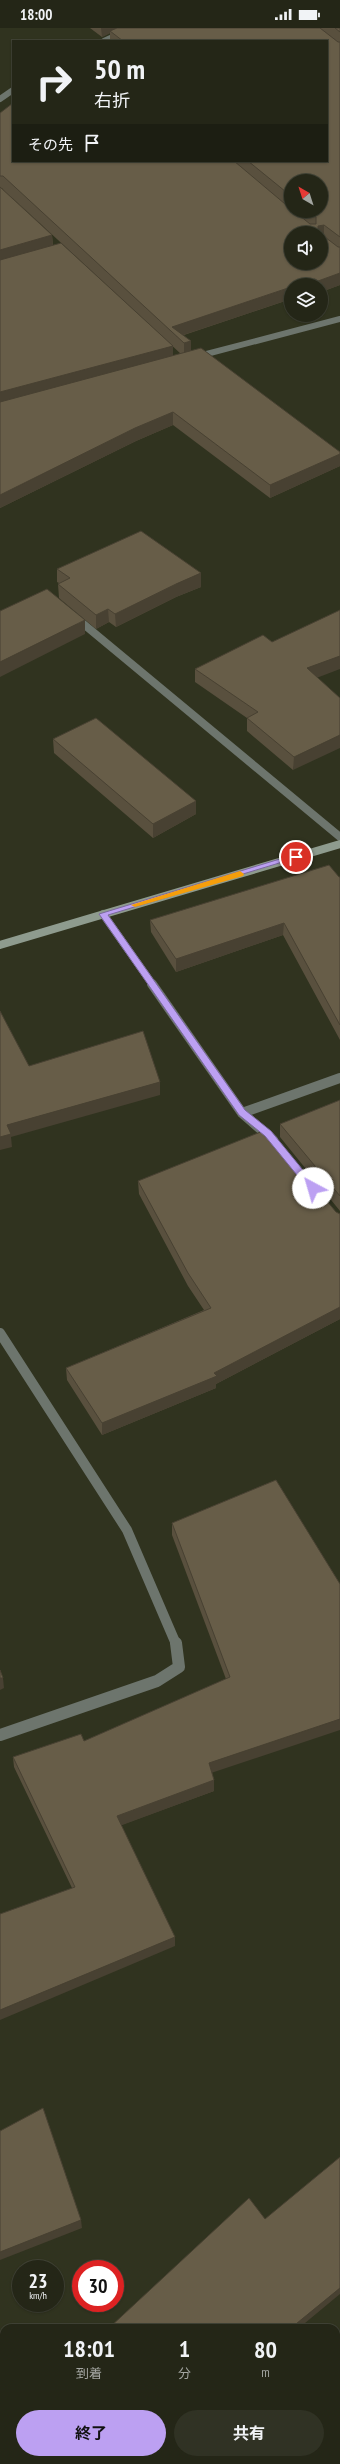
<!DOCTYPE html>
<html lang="ja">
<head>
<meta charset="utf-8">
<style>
  body { margin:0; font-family:"PT Sans Narrow","Noto Sans JP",sans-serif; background:#303224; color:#f1f3f6; height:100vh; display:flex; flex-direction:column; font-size:15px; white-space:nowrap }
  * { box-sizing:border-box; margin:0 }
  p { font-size:13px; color:#a3a5a1 }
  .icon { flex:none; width:22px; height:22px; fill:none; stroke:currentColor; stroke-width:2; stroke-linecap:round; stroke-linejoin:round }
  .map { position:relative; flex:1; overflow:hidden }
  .sheet { position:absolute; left:0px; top:2296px; width:340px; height:140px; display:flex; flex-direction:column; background:#242617; border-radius:12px 12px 0 0; box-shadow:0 1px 3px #0004,0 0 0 1px #414336 }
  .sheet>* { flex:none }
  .guide { position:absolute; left:12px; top:12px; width:316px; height:122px; border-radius:0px; box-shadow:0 1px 3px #0004,0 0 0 1px #414336; background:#242617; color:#f1f3f6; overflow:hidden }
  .needle { width:26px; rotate:321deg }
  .tools { position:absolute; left:284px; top:146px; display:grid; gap:8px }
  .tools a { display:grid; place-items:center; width:44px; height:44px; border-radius:50%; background:#242617; box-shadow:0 1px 3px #0004,0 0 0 1px #414336; font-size:20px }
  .speed { position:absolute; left:12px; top:2232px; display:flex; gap:8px; font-size:20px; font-weight:700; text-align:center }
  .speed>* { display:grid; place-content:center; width:52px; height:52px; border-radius:50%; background:#242617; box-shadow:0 1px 3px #0004,0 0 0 1px #414336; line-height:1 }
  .speed small { font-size:10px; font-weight:400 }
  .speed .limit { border:6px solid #d22; background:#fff; color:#111 }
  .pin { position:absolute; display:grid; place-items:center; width:34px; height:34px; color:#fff; margin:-17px; border:2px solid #fff; border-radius:50%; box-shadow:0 1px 4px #0007 }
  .me { position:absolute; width:44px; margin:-22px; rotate:321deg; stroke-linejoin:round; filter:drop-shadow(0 0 3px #0008) }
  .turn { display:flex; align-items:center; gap:14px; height:84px; padding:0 16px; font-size:18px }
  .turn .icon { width:52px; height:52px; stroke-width:2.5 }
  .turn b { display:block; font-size:28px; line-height:34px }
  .then { display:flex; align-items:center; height:38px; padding:0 16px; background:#0003; gap:8px; font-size:15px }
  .eta { display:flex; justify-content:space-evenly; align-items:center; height:68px; text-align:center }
  .eta b { font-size:24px; font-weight:700; line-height:28px }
  .action { display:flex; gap:8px; margin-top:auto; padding:8px 16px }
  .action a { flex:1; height:46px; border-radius:24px; background:#bca0f2; color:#111; font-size:16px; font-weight:700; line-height:46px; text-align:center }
  .action a+a { background:#303224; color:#f1f3f6 }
  .status { display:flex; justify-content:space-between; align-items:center; height:28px; padding:0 20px; background:#242617; direction:ltr }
  .status svg { height:11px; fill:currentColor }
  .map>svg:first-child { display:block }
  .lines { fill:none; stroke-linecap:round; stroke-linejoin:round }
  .street-far3 { stroke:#6d756d; stroke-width:6 }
  .street-far2 { stroke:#6d756d; stroke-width:8 }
  .street-far1 { stroke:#6d756d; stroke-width:10 }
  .street { stroke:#6d756d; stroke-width:12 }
  .secondary { stroke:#8e9b8e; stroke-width:8 }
  .wall { fill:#59503e; fill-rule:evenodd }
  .shaded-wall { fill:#484132 }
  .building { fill:#675d48; stroke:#484132 }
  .route { fill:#bca0f2; stroke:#7a689d }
  .slow { fill:#f59e0b }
</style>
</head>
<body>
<div class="status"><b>18:00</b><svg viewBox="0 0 49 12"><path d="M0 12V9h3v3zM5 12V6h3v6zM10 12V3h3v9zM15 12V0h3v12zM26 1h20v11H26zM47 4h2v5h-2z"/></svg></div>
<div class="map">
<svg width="340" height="2436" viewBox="0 0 340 2436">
  <rect width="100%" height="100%" fill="#30331f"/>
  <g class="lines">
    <!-- street-far3 -->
    <path class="street-far3" d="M 104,13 L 132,0
      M 0,71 L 13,62
      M 195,329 L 340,291"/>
    <!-- street-far2 -->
    <path class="street-far2" d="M 75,589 L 340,809
      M 103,886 L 153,957"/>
    <!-- street-far1 -->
    <path class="street-far1" d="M 152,956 L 242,1085 L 273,1112
      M 242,1085 L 340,1050
      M 0,1305 L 127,1502 L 176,1616"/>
    <!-- street -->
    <path class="street" d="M 0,1707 L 157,1653 L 179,1639 L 176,1615"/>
    <!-- secondary -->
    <path class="secondary" d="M 0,917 L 340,816"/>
  </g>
  <!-- wall -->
  <path class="wall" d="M 90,0 L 340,0 L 340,257 L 321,264 L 321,257 L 291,257 L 291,271 L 184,307 L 191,323 L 340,424 L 340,438 L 270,470 L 173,397 L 136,413 L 0,480 L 0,85 L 13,133 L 327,133 L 327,13 L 110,13 L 110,5 L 102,9 ZM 291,153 L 321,183 L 291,183 ZM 2,160 L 3,161 L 181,326 L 173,328 L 53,217 L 52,207 Z
    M 57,541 L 201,559 L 176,569 L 116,599 L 109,594 L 96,601 L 59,570 L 58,556 L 59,555 L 57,554 Z
    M 272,614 L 317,649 L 293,742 L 247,703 L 247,690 L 195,654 L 195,641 Z
    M 53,711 L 196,773 L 196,786 L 153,810 L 54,725 Z
    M 340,849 L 340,1012 L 283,907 L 176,944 L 151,904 L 150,892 Z
    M 340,1072 L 340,1183 L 280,1109 L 280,1096 Z
    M 138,1153 L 336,1184 L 340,1186 L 340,1291 L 216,1356 L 216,1360 L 102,1407 L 67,1352 L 66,1340 L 204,1282 L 188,1258 L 139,1166 Z
    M 276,1452 L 212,1745 L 214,1752 L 214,1763 L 121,1797 L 175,1918 L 72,1860 L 14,1739 L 13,1729 L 84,1713 L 226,1651 L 172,1507 L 172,1495 Z"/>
  <!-- shaded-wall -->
  <path class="shaded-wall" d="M 101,0 L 121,0 L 110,3 L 110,5 L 102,9 Z
    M 324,197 L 324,209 L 321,210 L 321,205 L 317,205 L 318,198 Z
    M 52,207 L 53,220 L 0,235 L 0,222 Z
    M 340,245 L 340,257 L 321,264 L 321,257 L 318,257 L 318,253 Z
    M 315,251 L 314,257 L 297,257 Z
    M 291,259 L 291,271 L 177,309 L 172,299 Z
    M 191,313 L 191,326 L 184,328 L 184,315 Z
    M 173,318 L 173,331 L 0,377 L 0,364 Z
    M 173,384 L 173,397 L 136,413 L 0,480 L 0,467 L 135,400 Z
    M 340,426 L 340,438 L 270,470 L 270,457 Z
    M 201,545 L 201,559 L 176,569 L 116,599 L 115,586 L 176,556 Z
    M 108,581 L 109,594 L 96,601 L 96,587 Z
    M 85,592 L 85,606 L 0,649 L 0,634 Z
    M 340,628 L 340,641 L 306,654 L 307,640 Z
    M 340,707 L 340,720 L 293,742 L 294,729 Z
    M 196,773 L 196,786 L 153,810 L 153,796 Z
    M 284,895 L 283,907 L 176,944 L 176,931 Z
    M 160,1054 L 160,1067 L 11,1109 L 12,1119 L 0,1122 L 0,1109 L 7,1097 Z
    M 340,1279 L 340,1291 L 216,1356 L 216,1360 L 102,1407 L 102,1395 L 214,1345 Z
    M 0,1650 L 3,1650 L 4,1660 L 0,1662 Z
    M 340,1691 L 340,1702 L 208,1746 L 209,1735 Z
    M 214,1752 L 214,1763 L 117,1799 L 117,1788 Z
    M 175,1909 L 175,1918 L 0,1992 L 0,1982 Z
    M 81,2192 L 82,2200 L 0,2232 L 0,2224 Z
    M 340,2260 L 340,2266 L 299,2300 L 291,2300 Z
    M 139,2432 L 147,2432 L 142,2436 L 134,2436 Z"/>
  <!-- building -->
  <path class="building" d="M 117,0 L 320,0 L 338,14 L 340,14 L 340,209 L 324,197 L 318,198 L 318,204 L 320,205 L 291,205 L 291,235 L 321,235 L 321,206 L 338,219 L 340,219 L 340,245 L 318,253 L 315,251 L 297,257 L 291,257 L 291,259 L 172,299 L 191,313 L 184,315 L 3,148 L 0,148 L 0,85 L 13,75 L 13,133 L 234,133 L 291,181 L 291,183 L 294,183 L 310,196 L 316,196 L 316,189 L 308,183 L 321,183 L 321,153 L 291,153 L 291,168 L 248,133 L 327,133 L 327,13 L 123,13 L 110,3 Z
    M 335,0 L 340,0 L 340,4 Z
    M 0,159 L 52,207 L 0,222 Z
    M 61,215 L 173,318 L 0,364 L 0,232 Z
    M 201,320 L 340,424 L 340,426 L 270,457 L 173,384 L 135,400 L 0,467 L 0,374 Z
    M 141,503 L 201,545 L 176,556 L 115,586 L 108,581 L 96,587 L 58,556 L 70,550 L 57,541 Z
    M 47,561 L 85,592 L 0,634 L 0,583 Z
    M 340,582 L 340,628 L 307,640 L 340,670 L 340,707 L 294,729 L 247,690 L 258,684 L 195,641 L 263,607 L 272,614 Z
    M 96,690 L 196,773 L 153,796 L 53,711 Z
    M 329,837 L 339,849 L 340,849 L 340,997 L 284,895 L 176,931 L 150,892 Z
    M 0,983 L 29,1038 L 143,1003 L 160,1054 L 7,1097 L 11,1106 L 0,1109 Z
    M 340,1072 L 340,1168 L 280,1096 Z
    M 268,1101 L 336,1184 L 340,1186 L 340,1279 L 214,1345 L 217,1348 L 102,1395 L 66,1340 L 211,1280 L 188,1245 L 138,1153 Z
    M 276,1452 L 340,1556 L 340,1691 L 209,1735 L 214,1752 L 117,1788 L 175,1909 L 0,1982 L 0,1886 L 75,1859 L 13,1729 L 81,1706 L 84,1713 L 230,1649 L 172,1495 Z
    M 0,1642 L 3,1650 L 0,1650 Z
    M 43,2080 L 81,2192 L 0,2224 L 0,2103 Z
    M 340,2129 L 340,2260 L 291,2300 L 109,2300 L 249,2170 L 265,2191 Z
    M 4,2377 L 4,2432 L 139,2432 L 134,2436 L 0,2436 L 0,2380 Z"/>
  <!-- route -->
  <path class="route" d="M 293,827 L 299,829 L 108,887 L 245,1082 L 271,1103 L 316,1158 L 317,1160 L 313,1164 L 310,1163 L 265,1108 L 239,1087 L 99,886 Z"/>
  <!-- slow -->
  <path class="slow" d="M 240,843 L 244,846 L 243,848 L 135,879 L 131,877 Z"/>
</svg>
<div class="tools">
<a><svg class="needle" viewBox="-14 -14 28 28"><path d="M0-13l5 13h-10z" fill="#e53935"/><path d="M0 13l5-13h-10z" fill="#a3a5a1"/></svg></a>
<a><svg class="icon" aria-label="sound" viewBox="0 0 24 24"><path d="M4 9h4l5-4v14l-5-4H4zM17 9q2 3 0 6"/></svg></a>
<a><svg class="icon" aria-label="layers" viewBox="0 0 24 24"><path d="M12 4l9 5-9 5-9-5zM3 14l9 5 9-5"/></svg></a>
</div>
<div class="speed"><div>23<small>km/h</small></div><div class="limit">30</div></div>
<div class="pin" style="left:296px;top:829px;background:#d93025"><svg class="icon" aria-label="arrive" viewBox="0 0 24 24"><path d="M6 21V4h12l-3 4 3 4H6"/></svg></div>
<svg class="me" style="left:313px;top:1160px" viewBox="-20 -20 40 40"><circle r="19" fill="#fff"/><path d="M0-13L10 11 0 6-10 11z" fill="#bca0f2"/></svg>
<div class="guide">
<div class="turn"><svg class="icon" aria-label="right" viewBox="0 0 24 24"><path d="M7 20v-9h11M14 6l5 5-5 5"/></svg><div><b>50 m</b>右折</div></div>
<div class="then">その先<svg class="icon" aria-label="arrive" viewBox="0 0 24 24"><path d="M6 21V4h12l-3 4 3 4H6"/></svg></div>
</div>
<section class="sheet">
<div class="eta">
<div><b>18:01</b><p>到着</p></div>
<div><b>1</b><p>分</p></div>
<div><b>80</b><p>m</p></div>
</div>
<div class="action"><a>終了</a><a>共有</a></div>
</section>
</div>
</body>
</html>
